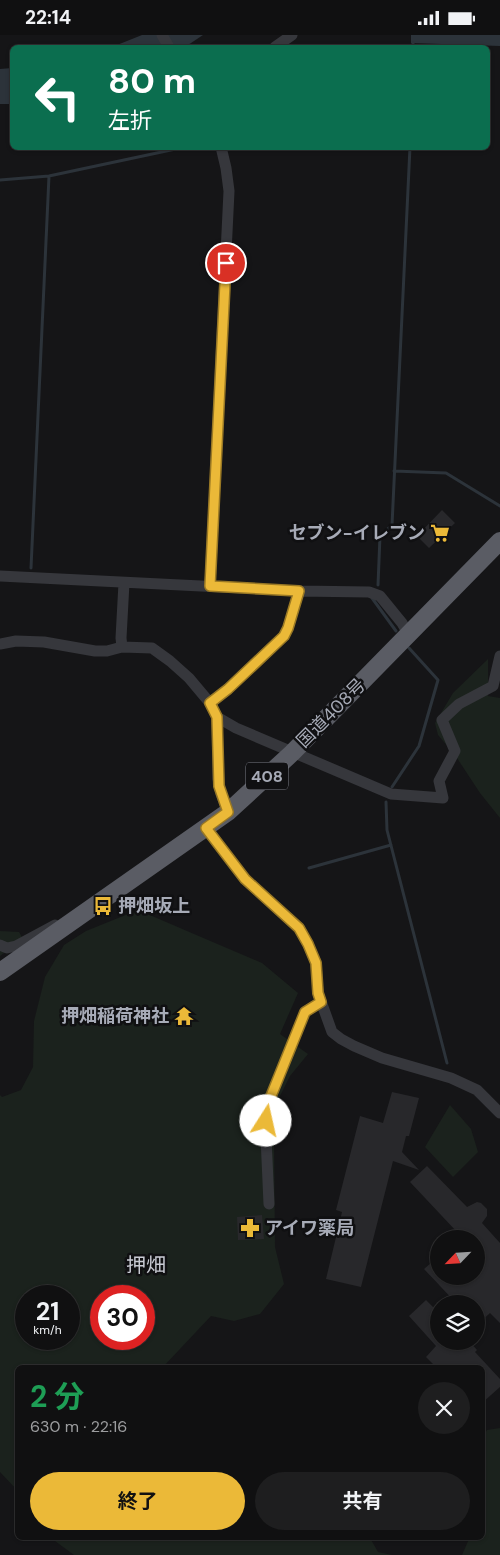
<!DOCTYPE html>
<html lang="ja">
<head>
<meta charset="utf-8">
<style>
  body { margin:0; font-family:"DM Sans","Noto Sans JP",sans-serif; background:#1e1e1f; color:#f1f3f6; height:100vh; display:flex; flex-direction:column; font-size:19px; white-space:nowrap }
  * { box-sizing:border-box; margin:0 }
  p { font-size:16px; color:#9c9d9f }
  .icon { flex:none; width:28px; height:28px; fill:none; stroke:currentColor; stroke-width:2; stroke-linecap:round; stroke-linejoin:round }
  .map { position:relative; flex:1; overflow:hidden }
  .panel { position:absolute; left:15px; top:1330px; width:470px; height:175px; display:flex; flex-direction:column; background:#101011; border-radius:8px; box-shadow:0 1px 4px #0004,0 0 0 1px #303031 }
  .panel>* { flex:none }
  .guide { position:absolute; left:10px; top:10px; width:480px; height:105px; border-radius:8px; box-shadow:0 1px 4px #0004,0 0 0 1px #303031; background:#0b6e4f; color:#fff; overflow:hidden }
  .needle { width:32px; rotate:245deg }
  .controls { position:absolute; left:430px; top:1195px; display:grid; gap:10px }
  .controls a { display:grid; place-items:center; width:55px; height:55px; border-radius:50%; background:#101011; box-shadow:0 1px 4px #0004,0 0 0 1px #303031; font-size:25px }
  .speed { position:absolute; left:15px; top:1250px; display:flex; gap:10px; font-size:25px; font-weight:700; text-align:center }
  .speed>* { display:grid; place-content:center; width:65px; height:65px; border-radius:50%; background:#101011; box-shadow:0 1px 4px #0004,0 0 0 1px #303031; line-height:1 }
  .speed small { font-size:12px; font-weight:400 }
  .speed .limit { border:8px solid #d22; background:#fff; color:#111 }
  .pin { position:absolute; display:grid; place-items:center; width:42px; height:42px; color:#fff; margin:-21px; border:2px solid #fff; border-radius:50%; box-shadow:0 1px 5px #0007 }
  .me { position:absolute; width:55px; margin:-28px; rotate:10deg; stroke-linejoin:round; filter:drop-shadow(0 0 4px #0008) }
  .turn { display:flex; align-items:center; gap:18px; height:105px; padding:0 15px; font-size:22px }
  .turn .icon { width:65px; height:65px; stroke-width:2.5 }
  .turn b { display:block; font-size:35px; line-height:42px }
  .round { display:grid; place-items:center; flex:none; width:52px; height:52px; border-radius:26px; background:#1e1e1f }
  .head { display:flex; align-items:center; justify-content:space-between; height:85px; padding:0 15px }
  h1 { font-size:30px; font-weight:700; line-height:38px; color:#1e9e55 }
  .action { display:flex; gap:10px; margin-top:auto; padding:10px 15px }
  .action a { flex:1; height:58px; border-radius:30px; background:#ebb938; color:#111; font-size:20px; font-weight:700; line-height:58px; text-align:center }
  .action a+a { background:#1e1e1f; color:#f1f3f6 }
  .status { display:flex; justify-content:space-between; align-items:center; height:35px; padding:0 25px; background:#101011; direction:ltr }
  .status svg { height:14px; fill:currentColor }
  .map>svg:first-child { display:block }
  .green { fill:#1b221d; fill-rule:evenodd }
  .water { fill:#2c333a }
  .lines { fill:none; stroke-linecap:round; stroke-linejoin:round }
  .stream { stroke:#2c333a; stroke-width:3 }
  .building { fill:#28282b }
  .minor { stroke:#36373c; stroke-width:11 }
  .trunk { stroke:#5a5c64; stroke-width:18 }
  .route-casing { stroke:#997824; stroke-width:12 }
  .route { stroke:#ebb938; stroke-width:9 }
  .labels { text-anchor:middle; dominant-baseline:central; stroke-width:5; stroke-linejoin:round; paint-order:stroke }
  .shield { fill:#101012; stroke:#7a7c86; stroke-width:1 }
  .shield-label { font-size:16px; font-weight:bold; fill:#a7abb7 }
  .poi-label { font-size:18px; font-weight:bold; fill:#a7abb7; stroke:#101012; text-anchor:end }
  .street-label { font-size:18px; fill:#a7abb7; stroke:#101012 }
  .quarter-label { font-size:20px; fill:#c8cad3; stroke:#101012 }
</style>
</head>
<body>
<div class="status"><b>22:14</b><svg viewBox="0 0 49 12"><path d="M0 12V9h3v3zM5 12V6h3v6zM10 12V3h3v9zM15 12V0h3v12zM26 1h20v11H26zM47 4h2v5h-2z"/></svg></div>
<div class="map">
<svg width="500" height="1520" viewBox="0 0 500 1520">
  <rect width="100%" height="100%" fill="#151517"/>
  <!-- green -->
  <path class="green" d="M 488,624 L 488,661 L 500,663 L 500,783 L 480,758 L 455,720 L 438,700 L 435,688 L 453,658 Z
    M 138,875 L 262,928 L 298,958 L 280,999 L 308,1019 L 290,1041 L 275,1071 L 274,1100 L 275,1212 L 284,1249 L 260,1279 L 234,1286 L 211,1281 L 163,1332 L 18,1332 L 17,1455 L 0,1437 L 0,1060 L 2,1062 L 21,1055 L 33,1032 L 34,986 L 45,942 L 64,910 L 86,896 ZM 26,1261 L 69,1261 L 69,1304 L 26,1304 ZM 101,1261 L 144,1261 L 144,1304 L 101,1304 Z
    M 0,896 L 19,897 L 23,904 L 0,921 Z
    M 450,1070 L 471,1094 L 478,1117 L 453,1142 L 425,1112 Z
    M 500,1393 L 500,1520 L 462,1520 L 469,1504 L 466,1503 L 482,1502 L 483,1402 L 487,1395 Z
    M 51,1503 L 370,1503 L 378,1517 L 392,1520 L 74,1520 Z"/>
  <!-- water -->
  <path class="water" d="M 142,0 L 203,0 L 185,12 L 112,12 Z
    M 411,0 L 500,0 L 500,11 L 411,8 Z
    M 12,33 L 12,69 L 0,69 L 0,34 Z"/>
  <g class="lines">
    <!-- stream -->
    <path class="stream" d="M 413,8 L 413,12
      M 0,145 L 49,141 L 185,112
      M 394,436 L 446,438 L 500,471
      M 31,533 L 49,141
      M 378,550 L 380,501 L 392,490 L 410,112
      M 372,563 L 396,596
      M 392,752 L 419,711 L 438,645 L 409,613
      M 386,767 L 387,795 L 447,1028
      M 309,833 L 391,810"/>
  </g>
  <!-- building -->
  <path class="building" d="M 442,475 L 455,488 L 429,513 L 417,501 Z
    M 392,1057 L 419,1063 L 409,1101 L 406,1101 L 402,1117 L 419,1135 L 393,1126 L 361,1252 L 326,1244 L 342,1177 L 336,1175 L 360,1081 L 383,1088 Z
    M 427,1131 L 467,1172 L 477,1167 L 481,1168 L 487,1174 L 487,1181 L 482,1188 L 500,1208 L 500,1288 L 490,1278 L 476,1291 L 476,1269 L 457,1269 L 424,1234 L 439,1221 L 439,1241 L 476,1241 L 476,1204 L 450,1204 L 457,1197 L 410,1147 Z
    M 262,1180 L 264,1204 L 238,1205 L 237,1182 Z
    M 426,1265 L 439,1278 L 439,1306 L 469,1306 L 477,1315 L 475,1317 L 500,1344 L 500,1352 L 482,1368 L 482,1332 L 436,1332 L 426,1322 L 436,1311 L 409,1281 Z"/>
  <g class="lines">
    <!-- minor -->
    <path class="minor" d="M 162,0 L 169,12
      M 275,12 L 292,0
      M 0,541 L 299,556 L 369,557 L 380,561 L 402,588 L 409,600
      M 210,551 L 229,156 L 226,133 L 221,112
      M 0,609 L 16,606 L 44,607 L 95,616 L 107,616 L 122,612 L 152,613 L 170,626 L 189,643 L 210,668 L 217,682 L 236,693 L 391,759 L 443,763 L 439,746 L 455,716 L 442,685 L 459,669 L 493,651 L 500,621
      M 122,612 L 121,603 L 124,548
      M 210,668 L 228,654 L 284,601 L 288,593 L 299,556
      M 217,682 L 218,744 L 221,759 L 228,777
      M 206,793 L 245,844 L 299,893 L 308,909 L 316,928 L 318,958 L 332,997 L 341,1004 L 354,1011 L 382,1023 L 451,1043 L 477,1055 L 500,1078
      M 0,910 L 7,913 L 16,911 L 55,890
      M 269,1169 L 266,1102 L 267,1071 L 305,977 L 321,967"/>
    <!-- trunk -->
    <path class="trunk" d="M 0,937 L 228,777 L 292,718 L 500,506"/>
  </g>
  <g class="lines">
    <!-- route casing -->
    <g class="route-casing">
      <path id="route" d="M 226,228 L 210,551 L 299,556 L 288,593 L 284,601 L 228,654 L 210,668 L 217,682 L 219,751 L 228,777 L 206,793 L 245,844 L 299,893 L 308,909 L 316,928 L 318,958 L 321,967 L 305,977 L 267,1071 L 266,1086"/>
    </g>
    <!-- route -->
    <use href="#route" class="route"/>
  </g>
  <!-- icons -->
  <defs>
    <g id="supermarket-bare" transform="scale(1.5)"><path d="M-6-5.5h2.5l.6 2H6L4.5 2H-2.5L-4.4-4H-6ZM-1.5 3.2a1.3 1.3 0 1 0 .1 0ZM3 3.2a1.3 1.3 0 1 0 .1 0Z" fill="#ebb938" stroke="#101012" stroke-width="2.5" paint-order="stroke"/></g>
    <g id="bus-bare" transform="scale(1.5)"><path d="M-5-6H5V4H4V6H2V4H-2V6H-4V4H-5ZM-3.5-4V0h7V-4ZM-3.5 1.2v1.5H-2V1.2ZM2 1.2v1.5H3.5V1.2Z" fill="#ebb938" stroke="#101012" stroke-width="2.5" paint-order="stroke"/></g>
    <g id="temple-bare" transform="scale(1.5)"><path d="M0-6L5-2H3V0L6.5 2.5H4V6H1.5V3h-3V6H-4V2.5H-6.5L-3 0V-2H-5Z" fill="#ebb938" stroke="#101012" stroke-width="2.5" paint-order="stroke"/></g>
    <g id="pharmacy-bare" transform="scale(1.5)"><path d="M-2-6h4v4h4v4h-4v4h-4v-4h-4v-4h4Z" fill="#ebb938" stroke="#101012" stroke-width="2.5" paint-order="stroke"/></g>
  </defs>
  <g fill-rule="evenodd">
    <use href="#supermarket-bare" x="440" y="498"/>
    <use href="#bus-bare" x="103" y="871"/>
    <use href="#temple-bare" x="184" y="981"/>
    <use href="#pharmacy-bare" x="250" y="1193"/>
  </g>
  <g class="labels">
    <!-- shield labels -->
    <rect class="shield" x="246" y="727.5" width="42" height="27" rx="4"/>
    <g class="shield-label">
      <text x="267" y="741">408</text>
    </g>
    <!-- poi labels -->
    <g class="poi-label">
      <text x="425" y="498">セブン-イレブン</text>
      <text x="118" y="871" text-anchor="start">押畑坂上</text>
      <text x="169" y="981">押畑稲荷神社</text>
      <text x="265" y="1193" text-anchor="start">アイワ薬局</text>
    </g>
    <!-- street labels -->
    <g class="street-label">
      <text transform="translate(331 678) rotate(-45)">国道408号</text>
    </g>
    <!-- quarter labels -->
    <g class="quarter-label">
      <text x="146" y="1230">押畑</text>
    </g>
  </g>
</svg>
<div class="controls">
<a><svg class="needle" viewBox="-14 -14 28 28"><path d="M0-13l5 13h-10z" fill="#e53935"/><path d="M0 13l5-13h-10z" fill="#9c9d9f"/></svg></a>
<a><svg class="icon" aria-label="layers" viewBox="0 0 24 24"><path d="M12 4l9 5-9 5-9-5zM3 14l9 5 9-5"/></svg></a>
</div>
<div class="speed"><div>21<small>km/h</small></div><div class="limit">30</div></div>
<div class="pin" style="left:226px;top:228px;background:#d93025"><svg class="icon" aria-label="arrive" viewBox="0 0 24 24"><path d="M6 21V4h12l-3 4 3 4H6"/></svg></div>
<svg class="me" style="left:266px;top:1086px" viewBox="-20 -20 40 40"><circle r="19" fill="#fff"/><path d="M0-13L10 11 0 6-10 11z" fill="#ebb938"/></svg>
<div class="guide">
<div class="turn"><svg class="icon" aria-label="left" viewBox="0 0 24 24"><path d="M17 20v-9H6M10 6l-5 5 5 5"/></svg><div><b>80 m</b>左折</div></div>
</div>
<section class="panel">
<div class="head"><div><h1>2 分</h1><p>630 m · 22:16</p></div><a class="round"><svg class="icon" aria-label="close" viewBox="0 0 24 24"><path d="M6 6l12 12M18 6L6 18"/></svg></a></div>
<div class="action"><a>終了</a><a>共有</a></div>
</section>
</div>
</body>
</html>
